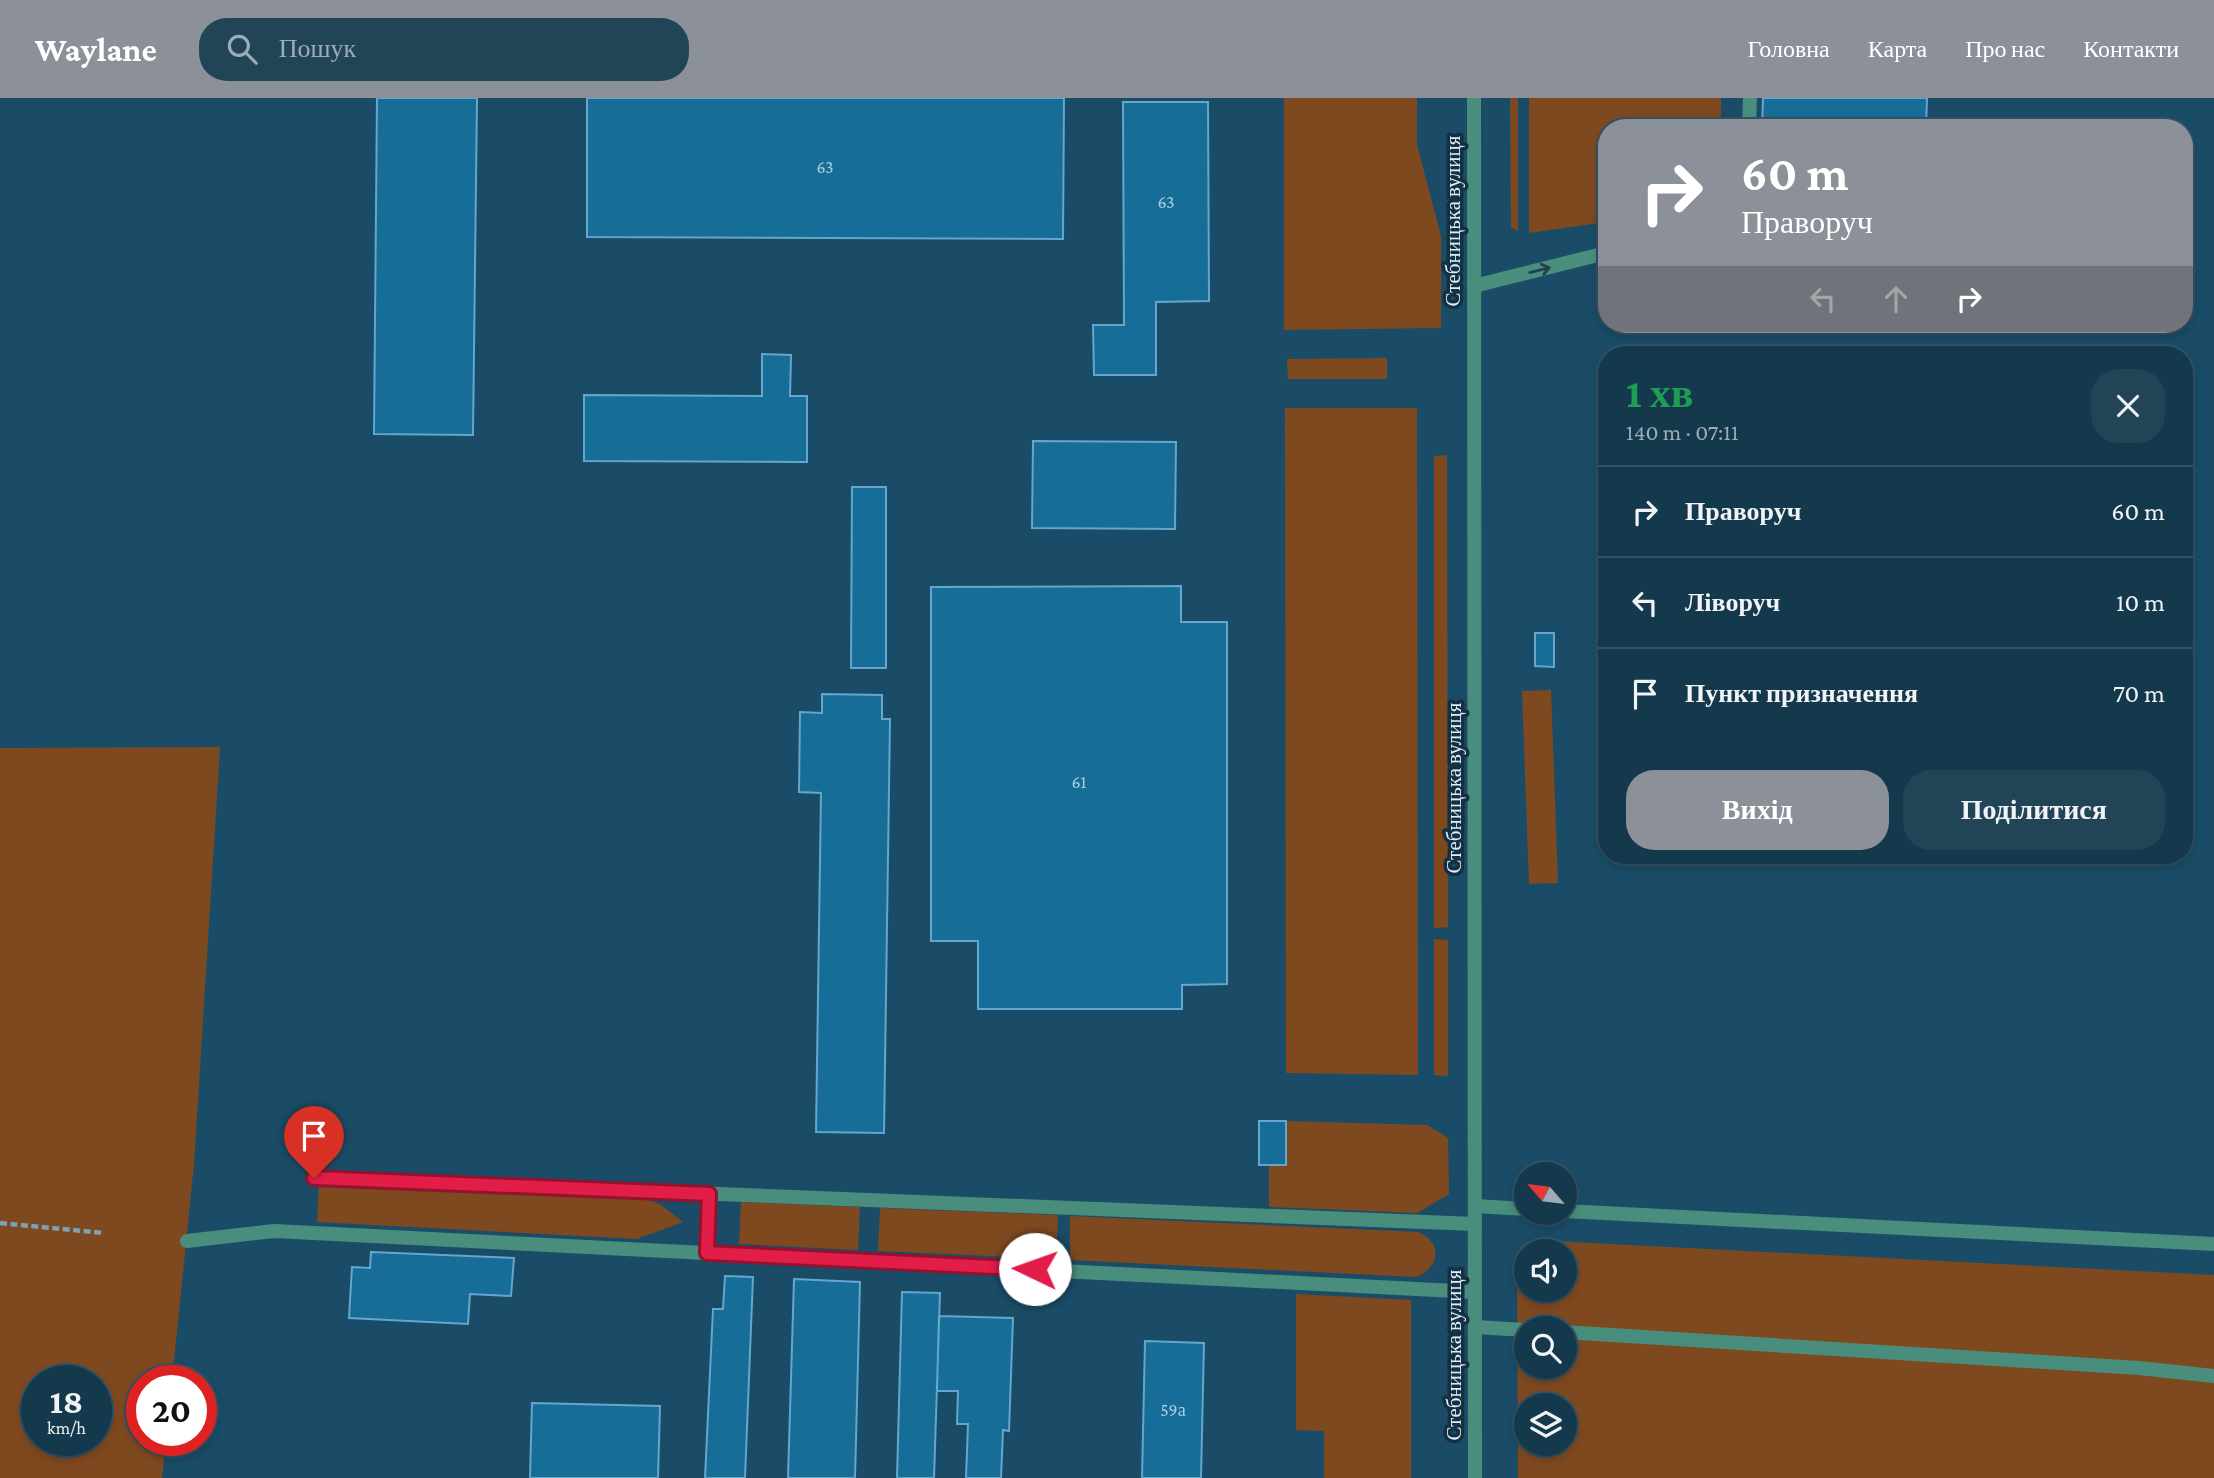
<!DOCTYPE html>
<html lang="uk">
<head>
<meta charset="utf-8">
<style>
  body { margin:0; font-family:"Crimson Pro",serif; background:#214457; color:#f1f3f6; height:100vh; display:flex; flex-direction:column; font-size:26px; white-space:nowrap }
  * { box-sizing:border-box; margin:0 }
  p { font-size:23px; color:#9dacb6 }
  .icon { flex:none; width:38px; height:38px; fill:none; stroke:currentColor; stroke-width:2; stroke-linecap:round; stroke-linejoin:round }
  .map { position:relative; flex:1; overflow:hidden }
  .sheet { position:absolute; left:1598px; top:248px; width:595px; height:518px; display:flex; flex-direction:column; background:#14394d; border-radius:28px; box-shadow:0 4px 10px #0003,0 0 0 2px #335365 }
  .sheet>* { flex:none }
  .top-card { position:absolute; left:1598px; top:21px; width:595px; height:214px; border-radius:28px; box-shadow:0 4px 10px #0003,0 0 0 2px #335365; background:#8c9099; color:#fff; overflow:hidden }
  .needle { width:46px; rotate:298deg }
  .controls { position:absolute; left:1514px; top:1064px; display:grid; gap:14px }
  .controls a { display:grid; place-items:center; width:63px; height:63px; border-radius:50%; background:#14394d; box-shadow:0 4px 10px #0003,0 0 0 2px #335365; font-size:35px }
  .speed { position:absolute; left:21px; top:1267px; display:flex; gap:14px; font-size:35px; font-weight:700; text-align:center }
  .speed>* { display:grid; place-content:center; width:91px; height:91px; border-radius:50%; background:#14394d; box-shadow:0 4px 10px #0003,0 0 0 2px #335365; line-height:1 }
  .speed small { font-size:18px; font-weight:400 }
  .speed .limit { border:10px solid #d22; background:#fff; color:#111 }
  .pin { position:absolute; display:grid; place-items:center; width:60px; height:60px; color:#fff; margin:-72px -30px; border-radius:50% 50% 50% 0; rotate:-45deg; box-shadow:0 0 7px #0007 }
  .pin .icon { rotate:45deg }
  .me { position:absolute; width:77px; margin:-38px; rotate:273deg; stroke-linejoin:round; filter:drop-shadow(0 0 5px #0008) }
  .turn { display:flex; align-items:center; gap:24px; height:147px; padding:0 28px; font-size:32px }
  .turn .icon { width:91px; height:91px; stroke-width:2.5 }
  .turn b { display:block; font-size:49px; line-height:60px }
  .lanes { display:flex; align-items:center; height:66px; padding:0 28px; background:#0003; justify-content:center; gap:35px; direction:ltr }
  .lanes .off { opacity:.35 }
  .round { display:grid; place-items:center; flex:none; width:74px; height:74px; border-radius:28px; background:#214457 }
  .head { display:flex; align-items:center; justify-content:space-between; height:119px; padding:0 28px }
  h1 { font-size:42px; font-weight:700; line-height:52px; color:#1e9e55 }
  .primary-button { display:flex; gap:14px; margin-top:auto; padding:14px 28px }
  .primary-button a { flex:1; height:80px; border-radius:28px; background:#8c9099; color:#fff; font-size:28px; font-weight:700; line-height:80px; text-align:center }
  .primary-button a+a { background:#214457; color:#f1f3f6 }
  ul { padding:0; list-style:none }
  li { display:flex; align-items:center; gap:21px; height:91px; padding:0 28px; border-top:2px solid #335365 }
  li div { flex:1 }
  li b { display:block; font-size:26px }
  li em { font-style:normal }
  header { display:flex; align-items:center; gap:42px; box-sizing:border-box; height:98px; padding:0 35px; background:#8c9099; color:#fff }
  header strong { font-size:33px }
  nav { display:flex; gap:38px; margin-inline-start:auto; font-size:24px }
  .search { width:490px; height:63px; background:#214457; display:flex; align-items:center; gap:18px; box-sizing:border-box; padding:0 24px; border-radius:28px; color:#9dacb6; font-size:26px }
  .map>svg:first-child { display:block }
  .green { fill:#7f4920; fill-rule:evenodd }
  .building { fill:#166d97; stroke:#65a6cc; stroke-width:2 }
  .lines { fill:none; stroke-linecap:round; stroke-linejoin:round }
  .path { stroke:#7ea0b4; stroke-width:4.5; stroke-dasharray:7 3.5; stroke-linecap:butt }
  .service { stroke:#498e7d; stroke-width:14 }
  .minor { stroke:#498e7d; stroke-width:14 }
  .tertiary { stroke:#498e7d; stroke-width:14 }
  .oneway { stroke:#1f434c }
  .route-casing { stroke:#92132f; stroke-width:18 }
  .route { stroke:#e11d48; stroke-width:12 }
  .labels { text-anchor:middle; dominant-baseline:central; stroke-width:7; stroke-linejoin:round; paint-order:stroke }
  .number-label { font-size:18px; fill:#aacee2 }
  .street-label { font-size:21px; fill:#dbeefb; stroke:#153040 }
</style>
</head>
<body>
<header>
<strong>Waylane</strong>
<div class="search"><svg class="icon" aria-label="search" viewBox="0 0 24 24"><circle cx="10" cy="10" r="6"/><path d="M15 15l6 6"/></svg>Пошук</div>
<nav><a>Головна</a><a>Карта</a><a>Про нас</a><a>Контакти</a></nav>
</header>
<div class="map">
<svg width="2214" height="1380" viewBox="0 0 2214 1380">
  <rect width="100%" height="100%" fill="#1a4c67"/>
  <!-- green -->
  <path class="green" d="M 1284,0 L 1417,0 L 1417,47 L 1441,138 L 1441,230 L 1284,232 Z
    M 1510,0 L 1518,0 L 1518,133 L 1511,129 Z
    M 1529,0 L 1721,0 L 1721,30 L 1606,30 L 1606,124 L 1529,135 Z
    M 1387,260 L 1387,281 L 1288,281 L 1287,261 Z
    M 1285,310 L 1417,310 L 1418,977 L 1286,975 Z
    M 1447,357 L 1448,829 L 1434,830 L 1434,358 Z
    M 1551,592 L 1558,785 L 1529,786 L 1522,593 Z
    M 220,649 L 194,1066 L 172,1283 L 142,1283 L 142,1342 L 166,1342 L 162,1380 L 0,1380 L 0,650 ZM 37,1283 L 96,1283 L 96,1342 L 37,1342 Z
    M 1434,841 L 1448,842 L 1448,978 L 1434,977 Z
    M 1286,1023 L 1427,1027 L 1448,1040 L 1449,1096 L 1417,1115 L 1269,1109 L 1269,1067 L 1286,1067 Z
    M 319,1085 L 642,1099 L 661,1107 L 683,1124 L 637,1141 L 317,1124 Z
    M 741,1104 L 860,1109 L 858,1152 L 739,1146 Z
    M 880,1110 L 1058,1117 L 1056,1161 L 878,1153 Z
    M 1070,1118 L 1418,1134 C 1443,1144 1440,1170 1416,1179 L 1070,1162 Z
    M 1533,1142 L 2214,1177 L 2214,1380 L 1518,1380 L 1517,1155 L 1524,1146 ZM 1526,1153 L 1564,1153 L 1564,1192 L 1526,1192 ZM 1526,1230 L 1564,1230 L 1564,1269 L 1526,1269 ZM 1526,1307 L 1564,1307 L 1564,1346 L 1526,1346 Z
    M 1296,1196 L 1411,1202 L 1411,1380 L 1324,1380 L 1324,1333 L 1296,1332 Z"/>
  <!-- building -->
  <path class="building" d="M 377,0 L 477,0 L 473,337 L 374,336 Z
    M 587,0 L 1064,0 L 1063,141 L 587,139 Z
    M 1763,0 L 1927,0 L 1926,30 L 1762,30 Z
    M 1123,4 L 1208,4 L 1209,203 L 1156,204 L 1156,277 L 1094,277 L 1093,227 L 1124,227 Z
    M 762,256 L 791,257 L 790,298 L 807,298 L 807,364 L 584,363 L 584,297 L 762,298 Z
    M 1033,343 L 1176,344 L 1175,431 L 1032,430 Z
    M 852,389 L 886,389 L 886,570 L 851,570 Z
    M 1181,488 L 1181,524 L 1227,524 L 1227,886 L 1182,887 L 1182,911 L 978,911 L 978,843 L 931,843 L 931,489 Z
    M 1535,535 L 1554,535 L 1554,569 L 1535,568 Z
    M 822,596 L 882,597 L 882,621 L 890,621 L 884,1035 L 816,1034 L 821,695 L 799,694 L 800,614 L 822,615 Z
    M 1259,1023 L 1286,1023 L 1286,1067 L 1259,1067 Z
    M 371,1154 L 514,1160 L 511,1198 L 470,1196 L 468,1226 L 349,1220 L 352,1169 L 370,1170 Z
    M 725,1178 L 753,1179 L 745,1380 L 705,1380 L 713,1211 L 723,1211 Z
    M 794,1181 L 860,1184 L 855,1380 L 788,1380 Z
    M 902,1194 L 940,1195 L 934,1380 L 897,1380 Z
    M 939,1218 L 1013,1220 L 1009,1333 L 1003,1332 L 1001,1380 L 966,1380 L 968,1326 L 957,1326 L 958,1293 L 937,1293 Z
    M 1145,1243 L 1204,1245 L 1201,1380 L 1142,1380 Z
    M 532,1305 L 660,1308 L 658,1380 L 530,1380 Z"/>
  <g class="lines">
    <!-- path -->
    <path class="path" d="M 0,1125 L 104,1135"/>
    <!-- service -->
    <path class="service" d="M 1749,30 L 1750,0
      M 1474,188 L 1606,155
      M 314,1080 L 1475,1126
      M 187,1143 L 274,1133 L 1475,1194
      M 707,1155 L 709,1096
      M 1475,1229 L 1526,1232
      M 1564,1234 L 2139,1270 L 2214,1278"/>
    <!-- minor -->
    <path class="minor" d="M 1475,1108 L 1526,1111
      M 1564,1113 L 2214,1146"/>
    <!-- tertiary -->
    <path class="tertiary" d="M 1474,0 L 1475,1380"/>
  </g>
  <!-- one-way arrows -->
  <defs><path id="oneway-shaft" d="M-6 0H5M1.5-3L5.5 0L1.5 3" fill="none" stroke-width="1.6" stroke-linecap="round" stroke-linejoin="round" transform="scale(1.75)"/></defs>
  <use class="oneway" href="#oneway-shaft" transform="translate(1540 172) rotate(-14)"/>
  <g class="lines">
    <!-- route casing -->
    <g class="route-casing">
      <path id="route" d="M 314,1080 L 709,1096 L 707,1155 L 1035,1171"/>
    </g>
    <!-- route -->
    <use href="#route" class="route"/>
  </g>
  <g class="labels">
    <!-- number labels -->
    <g class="number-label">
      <text x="825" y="69">63</text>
      <text x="1166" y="104">63</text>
      <text x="1079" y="684">61</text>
      <text x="1173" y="1312">59а</text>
    </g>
    <!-- street labels -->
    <g class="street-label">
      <text transform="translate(1453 123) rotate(-90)">Стебницька вулиця</text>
      <text transform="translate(1454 690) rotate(-90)">Стебницька вулиця</text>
      <text transform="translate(1454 1257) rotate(-90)">Стебницька вулиця</text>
    </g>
  </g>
</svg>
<div class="controls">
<a><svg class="needle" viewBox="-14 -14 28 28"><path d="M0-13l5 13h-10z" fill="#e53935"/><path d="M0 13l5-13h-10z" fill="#9dacb6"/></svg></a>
<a><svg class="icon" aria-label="sound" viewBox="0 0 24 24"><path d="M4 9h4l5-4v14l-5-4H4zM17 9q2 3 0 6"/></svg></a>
<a><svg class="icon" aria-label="search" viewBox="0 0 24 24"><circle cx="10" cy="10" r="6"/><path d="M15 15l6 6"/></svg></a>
<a><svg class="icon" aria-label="layers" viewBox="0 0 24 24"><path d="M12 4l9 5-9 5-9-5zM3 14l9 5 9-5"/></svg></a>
</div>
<div class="speed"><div>18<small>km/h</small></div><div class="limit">20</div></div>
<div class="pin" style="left:314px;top:1080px;background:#d93025"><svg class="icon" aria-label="arrive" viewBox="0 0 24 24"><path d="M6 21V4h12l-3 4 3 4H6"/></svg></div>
<svg class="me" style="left:1035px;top:1171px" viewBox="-20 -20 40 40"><circle r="19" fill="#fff"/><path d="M0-13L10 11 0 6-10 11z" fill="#e11d48"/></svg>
<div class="top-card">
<div class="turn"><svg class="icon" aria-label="right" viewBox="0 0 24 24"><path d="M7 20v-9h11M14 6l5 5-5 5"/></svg><div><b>60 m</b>Праворуч</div></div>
<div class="lanes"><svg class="icon off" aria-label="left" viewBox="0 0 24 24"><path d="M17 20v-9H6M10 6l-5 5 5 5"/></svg><svg class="icon off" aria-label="ahead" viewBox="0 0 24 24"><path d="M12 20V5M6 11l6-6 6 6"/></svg><svg class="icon" aria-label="right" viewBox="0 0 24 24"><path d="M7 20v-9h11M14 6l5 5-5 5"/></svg></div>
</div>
<section class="sheet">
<div class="head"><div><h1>1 хв</h1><p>140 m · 07:11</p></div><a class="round"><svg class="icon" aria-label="close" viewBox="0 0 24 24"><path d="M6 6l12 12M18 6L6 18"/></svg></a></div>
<ul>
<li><svg class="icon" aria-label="right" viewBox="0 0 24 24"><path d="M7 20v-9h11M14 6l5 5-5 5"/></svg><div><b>Праворуч</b></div><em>60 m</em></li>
<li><svg class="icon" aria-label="left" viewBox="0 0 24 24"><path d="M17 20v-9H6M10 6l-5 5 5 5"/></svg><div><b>Ліворуч</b></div><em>10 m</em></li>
<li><svg class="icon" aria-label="arrive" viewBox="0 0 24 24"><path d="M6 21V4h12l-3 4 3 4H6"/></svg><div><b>Пункт призначення</b></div><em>70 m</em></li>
</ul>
<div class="primary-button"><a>Вихід</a><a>Поділитися</a></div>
</section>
</div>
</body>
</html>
